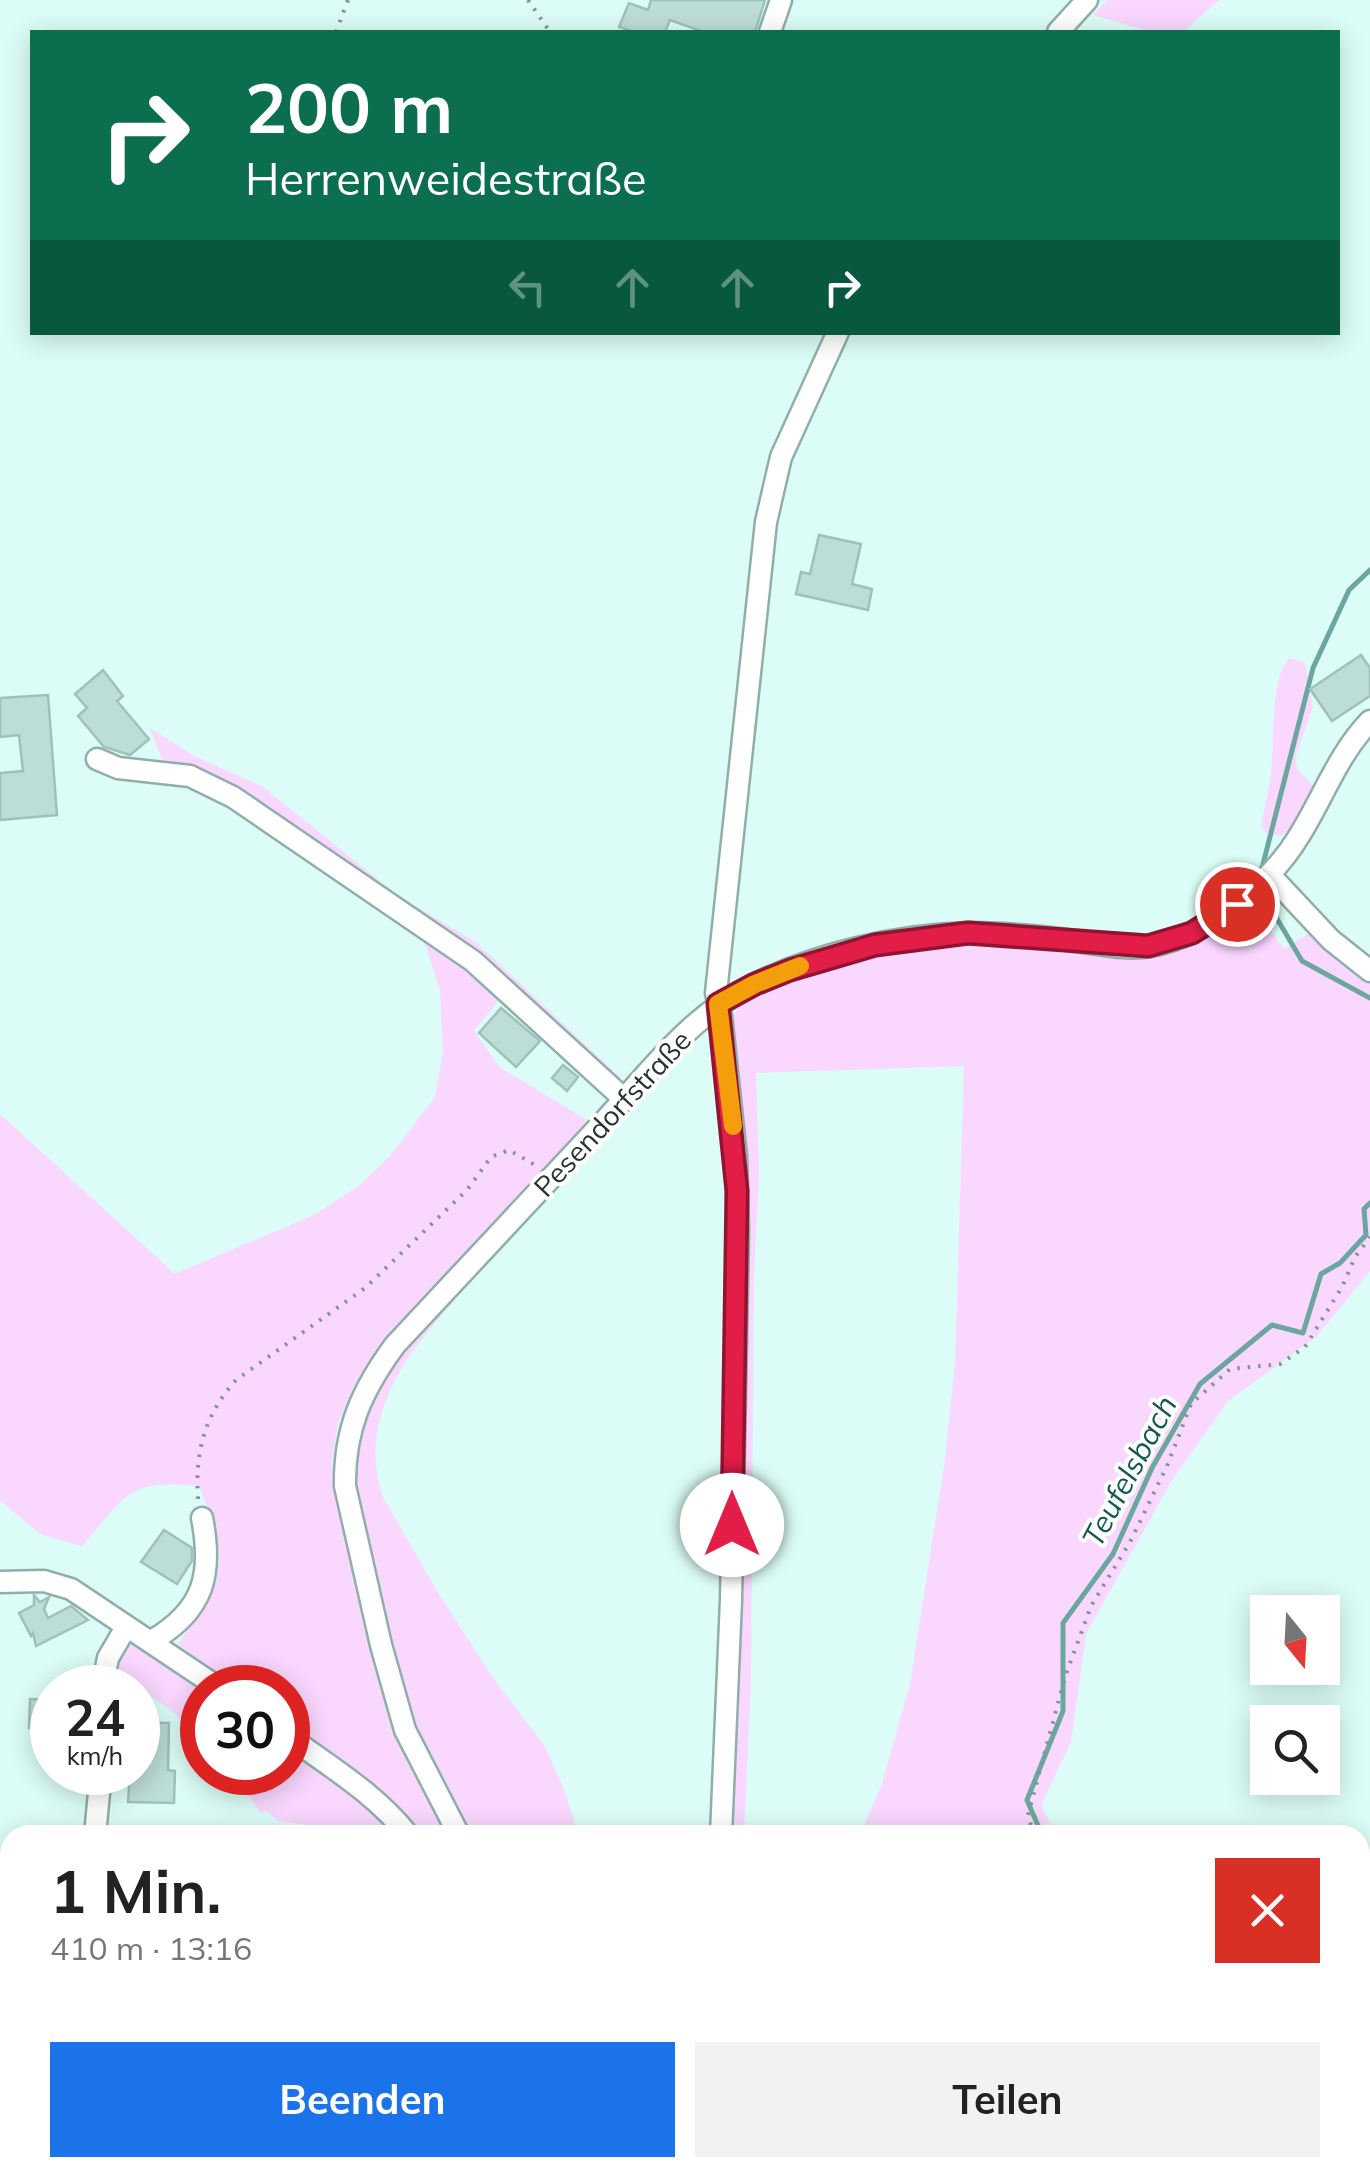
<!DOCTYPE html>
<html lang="de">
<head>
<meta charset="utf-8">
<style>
  body { margin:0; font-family:Mulish,sans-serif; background:#f2f2f2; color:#222; height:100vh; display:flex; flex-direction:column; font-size:38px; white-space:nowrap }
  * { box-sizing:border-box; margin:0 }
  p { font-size:32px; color:#767676 }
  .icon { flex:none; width:55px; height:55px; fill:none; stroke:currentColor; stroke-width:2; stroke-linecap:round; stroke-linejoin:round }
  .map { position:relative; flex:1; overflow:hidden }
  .panel { position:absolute; left:0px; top:1825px; width:1370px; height:352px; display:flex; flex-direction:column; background:#fff; border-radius:30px 30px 0 0; box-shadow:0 5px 25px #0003 }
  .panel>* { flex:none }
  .guide { position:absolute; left:30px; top:30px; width:1310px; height:305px; border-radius:0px; box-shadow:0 5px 25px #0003; background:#0b6e4f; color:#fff; overflow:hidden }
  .needle { width:65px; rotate:162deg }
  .controls { position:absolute; left:1250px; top:1595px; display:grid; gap:20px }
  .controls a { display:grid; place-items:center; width:90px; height:90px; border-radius:0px; background:#fff; box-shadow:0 5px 25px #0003; font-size:50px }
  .speed { position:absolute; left:30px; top:1665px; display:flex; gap:20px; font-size:50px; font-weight:700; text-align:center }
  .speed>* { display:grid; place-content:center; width:130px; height:130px; border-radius:50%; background:#fff; box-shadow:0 5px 25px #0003; line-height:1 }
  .speed small { font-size:25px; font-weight:400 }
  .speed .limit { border:15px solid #d22; background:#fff; color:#111 }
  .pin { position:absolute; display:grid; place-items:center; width:85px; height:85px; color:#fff; margin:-42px; border:5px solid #fff; border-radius:50%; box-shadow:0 2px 10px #0007 }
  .me { position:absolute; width:110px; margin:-55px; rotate:0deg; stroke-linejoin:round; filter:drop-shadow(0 0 8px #0008) }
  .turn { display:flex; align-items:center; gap:35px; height:210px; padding:0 50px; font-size:45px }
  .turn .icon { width:130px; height:130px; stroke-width:2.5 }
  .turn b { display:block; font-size:70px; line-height:85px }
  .lanes { display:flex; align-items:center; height:95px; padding:0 50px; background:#0003; justify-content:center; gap:50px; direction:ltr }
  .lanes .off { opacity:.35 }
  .round { display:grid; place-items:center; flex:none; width:105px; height:105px; border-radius:0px; background:#f2f2f2 }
  .head { display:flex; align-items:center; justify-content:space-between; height:170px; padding:0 50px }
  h1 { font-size:60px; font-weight:700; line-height:75px }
  .primary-button { display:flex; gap:20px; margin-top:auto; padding:20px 50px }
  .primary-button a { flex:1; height:115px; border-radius:0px; background:#1a73e8; color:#fff; font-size:40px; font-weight:700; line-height:115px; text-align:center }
  .primary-button a+a { background:#f2f2f2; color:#222 }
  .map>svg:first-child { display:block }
  .green { fill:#f9d7fe }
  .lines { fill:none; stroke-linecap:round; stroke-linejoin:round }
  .stream { stroke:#6ba79e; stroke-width:5 }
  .building { fill:#bdddd7; stroke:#a1c0bb; stroke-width:2.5 }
  .minor-casing { stroke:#90afaa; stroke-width:25 }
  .path { stroke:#7e9591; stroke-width:4; stroke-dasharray:2.5 8; stroke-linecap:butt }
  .minor { stroke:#fff; stroke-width:20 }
  .route-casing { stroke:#92132f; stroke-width:25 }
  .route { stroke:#e11d48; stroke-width:18 }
  .slow { stroke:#f59e0b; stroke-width:18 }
  .labels { text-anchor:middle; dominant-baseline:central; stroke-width:8; stroke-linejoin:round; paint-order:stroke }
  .street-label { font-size:28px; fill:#273331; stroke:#fff }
  .water-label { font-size:30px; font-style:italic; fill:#155a52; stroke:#fff }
</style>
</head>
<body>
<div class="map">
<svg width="1370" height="2176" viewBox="0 0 1370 2176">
  <rect width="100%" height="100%" fill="#dcfdf7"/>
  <!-- green -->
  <path class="green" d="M 1107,0 L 1219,0 L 1183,32 L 1151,32 L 1093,15 Z
    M 1289,658 L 1305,663 L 1313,707 L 1295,758 L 1298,770 L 1315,788 L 1303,822 L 1280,836 L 1266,833 L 1261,826 C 1265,805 1271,782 1272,761 C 1274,735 1271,678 1289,658 Z
    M 150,728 L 194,756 L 263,787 L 396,894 L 477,943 L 621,1078 L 602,1089 L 505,994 L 474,1030 L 499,1067 L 592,1123 L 376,1354 L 353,1388 L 338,1423 L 332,1461 L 336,1498 L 390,1712 L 450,1835 L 420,1835 L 403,1811 L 393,1807 L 288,1729 L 288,1688 L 232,1687 L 178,1644 C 226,1577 231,1564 199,1486 C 126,1479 127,1495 82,1546 L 42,1535 L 0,1501 L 0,1114 L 175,1274 L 314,1215 L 360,1185 L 391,1155 L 435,1097 L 443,1052 L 440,991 L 422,934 L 248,813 L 165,767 Z
    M 1259,896 L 1268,926 L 1284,949 L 1311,932 C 1334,957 1337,969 1370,977 L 1370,1271 L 1316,1337 L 1228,1401 L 1172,1480 L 1086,1634 L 1071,1742 L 1041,1805 L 1056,1835 L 860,1835 L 882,1784 L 910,1684 L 945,1460 L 955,1363 L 964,1066 L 756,1073 L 759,1176 L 754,1275 L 751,1682 L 744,1835 L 728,1835 L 733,1045 L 733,1018 L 741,1001 L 759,989 L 855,957 L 966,942 L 1014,942 L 1141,953 Z
    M 458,1297 C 407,1352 356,1418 383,1497 L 437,1591 L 493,1678 L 546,1748 L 565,1792 L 578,1835 L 470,1835 L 418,1734 L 390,1646 L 358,1515 L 352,1461 L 369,1405 L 396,1357 Z
    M 131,1645 L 145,1650 L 202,1691 L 202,1752 C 195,1743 187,1725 181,1719 C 159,1697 131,1692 116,1664 L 122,1650 Z
    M 288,1752 L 376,1812 L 395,1835 L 328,1835 L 308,1825 L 278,1821 L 266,1811 L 261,1813 L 238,1781 L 228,1773 L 288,1772 Z
    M 99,2168 L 330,2168 L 330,2176 L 99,2176 Z
    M 1034,2168 L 1217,2168 L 1222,2176 L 1041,2176 Z"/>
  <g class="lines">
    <!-- stream -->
    <path class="stream" d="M 1262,868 L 1313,668 L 1349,590 L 1370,570
      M 1263,895 L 1302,961 L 1370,998
      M 1042,1835 L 1027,1800 L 1063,1711 L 1063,1623 L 1113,1554 L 1152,1468 L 1200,1384 L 1272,1325 L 1303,1333 L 1321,1274 L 1340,1263 L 1366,1235 L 1364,1209 L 1370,1203
      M 1206,2168 L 1211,2176"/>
  </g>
  <!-- building -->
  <path class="building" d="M 651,0 L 765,0 L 755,32 L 704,32 L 670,20 L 665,32 L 635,32 L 619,27 L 629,3 L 648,10 Z
    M 819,535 L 861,544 L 852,584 L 872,589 L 868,610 L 796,594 L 801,572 L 810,574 Z
    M 1361,655 L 1370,668 L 1370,696 L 1332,721 L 1310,689 Z
    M 103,670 L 123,696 L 117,701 L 149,739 L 130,755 L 104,747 L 78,716 L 87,708 L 75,694 Z
    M 48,695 L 57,815 L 0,820 L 0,773 L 23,771 L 19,735 L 0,737 L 0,698 Z
    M 501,1008 L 540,1041 L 516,1067 L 479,1033 Z
    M 563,1065 L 578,1077 L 567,1091 L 552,1078 Z
    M 164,1530 L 192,1548 L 192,1561 L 177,1584 L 141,1562 Z
    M 34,1595 L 40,1602 L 49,1597 L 44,1609 L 48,1618 L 71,1606 L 88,1620 L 36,1646 L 33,1633 L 31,1636 L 19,1613 L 34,1605 Z
    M 30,1699 L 52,1700 L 52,1729 L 29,1728 Z
    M 138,1722 L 169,1723 L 168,1770 L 175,1771 L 174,1803 L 128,1802 L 130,1772 L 138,1772 Z"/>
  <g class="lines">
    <!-- minor casing -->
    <g class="minor-casing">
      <path id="minor" d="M 770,32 L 781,0
        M 1058,32 L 1087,0
        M 97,759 L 118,768 L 190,776 L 233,797 L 473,961 L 624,1099
        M 1270,875 L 1331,940 L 1370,971
        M 0,1582 L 44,1581 L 71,1589 L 219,1688
        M 153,1640 C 204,1610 213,1574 202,1518
        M 102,1688 L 108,1658 L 126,1627
        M 288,1736 C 329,1766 376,1794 408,1835
        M 95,1835 L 101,1772
        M 459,1835 L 405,1730 L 381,1645 L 345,1486 C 344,1429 362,1390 395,1345 C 466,1270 536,1193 607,1118 C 650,1071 692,1015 751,986 C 817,953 897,935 970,933 C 1008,933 1046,937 1083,942 C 1105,945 1129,950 1151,946 C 1183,940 1213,923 1238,903 C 1262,883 1283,863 1299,836 C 1323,798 1338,754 1370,721
        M 721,1835 L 731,1600 L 738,1230 L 736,1156 L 721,1015 L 716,993 L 766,522 L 781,457 L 838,332
        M 0,1883 L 10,1883
        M 0,2078 L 10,2076
        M 337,2168 L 337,2176
        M 386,2168 L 389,2176
        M 423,2168 L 424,2176
        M 749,2168 L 750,2176"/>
    </g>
    <!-- path -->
    <path class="path" d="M 528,0 L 550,32
      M 336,32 L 348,0
      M 198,1499 C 195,1452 204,1416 236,1380 L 365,1288 L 467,1190 L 491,1157 L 509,1150 L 535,1165
      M 1034,1835 L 1028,1815 L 1065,1677 L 1091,1606 L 1130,1542 L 1167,1466 L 1191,1404 L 1230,1369 L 1280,1364 L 1305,1347 L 1342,1287 L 1355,1257 L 1370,1237
      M 1360,2117 L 1370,2120
      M 110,2168 L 110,2176
      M 185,2168 L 185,2176
      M 250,2168 L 250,2176
      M 309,2168 L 316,2176
      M 1191,2168 L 1195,2176
      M 118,2176 L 162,2174"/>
    <!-- minor -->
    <use href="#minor" class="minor"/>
  </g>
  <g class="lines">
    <!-- route casing -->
    <g class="route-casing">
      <path id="route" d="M 732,1525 L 737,1191 L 718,1004 L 755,984 L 790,970 L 875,945 L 968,933 L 1148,946 L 1192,933 L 1237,904"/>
    </g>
    <!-- route -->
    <use href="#route" class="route"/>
    <!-- slow -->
    <path class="slow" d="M 733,1126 L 718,1004 L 755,984 L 800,966"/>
  </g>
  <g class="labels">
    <!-- street labels -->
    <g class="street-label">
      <text transform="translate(612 1113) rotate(-47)">Pesendorfstraße</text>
    </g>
    <!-- water labels -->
    <g class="water-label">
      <text transform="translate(1129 1471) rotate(-62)">Teufelsbach</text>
    </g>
  </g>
</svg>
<div class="controls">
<a><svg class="needle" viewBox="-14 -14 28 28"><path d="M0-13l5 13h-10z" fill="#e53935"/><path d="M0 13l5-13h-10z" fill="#767676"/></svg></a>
<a><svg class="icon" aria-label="search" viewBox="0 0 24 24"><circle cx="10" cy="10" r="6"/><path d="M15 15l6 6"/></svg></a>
</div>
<div class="speed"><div>24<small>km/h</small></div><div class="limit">30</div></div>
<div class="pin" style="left:1237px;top:904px;background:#d93025"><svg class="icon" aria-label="arrive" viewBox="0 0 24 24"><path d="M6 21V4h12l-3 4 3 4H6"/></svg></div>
<svg class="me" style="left:732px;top:1525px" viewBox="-20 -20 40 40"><circle r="19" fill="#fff"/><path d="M0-13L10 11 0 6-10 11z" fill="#e11d48"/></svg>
<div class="guide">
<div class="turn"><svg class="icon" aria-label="right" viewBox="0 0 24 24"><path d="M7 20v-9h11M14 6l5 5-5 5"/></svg><div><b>200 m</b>Herrenweidestraße</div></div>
<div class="lanes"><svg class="icon off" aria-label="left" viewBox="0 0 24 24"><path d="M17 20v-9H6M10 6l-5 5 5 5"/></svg><svg class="icon off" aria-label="ahead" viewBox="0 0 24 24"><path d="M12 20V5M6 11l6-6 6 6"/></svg><svg class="icon off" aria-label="ahead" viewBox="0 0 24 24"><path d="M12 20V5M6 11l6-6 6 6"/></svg><svg class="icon" aria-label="right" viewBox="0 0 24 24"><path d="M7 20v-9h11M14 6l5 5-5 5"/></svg></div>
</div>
<section class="panel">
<div class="head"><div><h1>1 Min.</h1><p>410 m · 13:16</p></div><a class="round" style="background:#d93025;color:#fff"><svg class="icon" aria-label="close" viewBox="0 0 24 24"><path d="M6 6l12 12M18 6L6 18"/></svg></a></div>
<div class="primary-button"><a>Beenden</a><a>Teilen</a></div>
</section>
</div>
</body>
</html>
